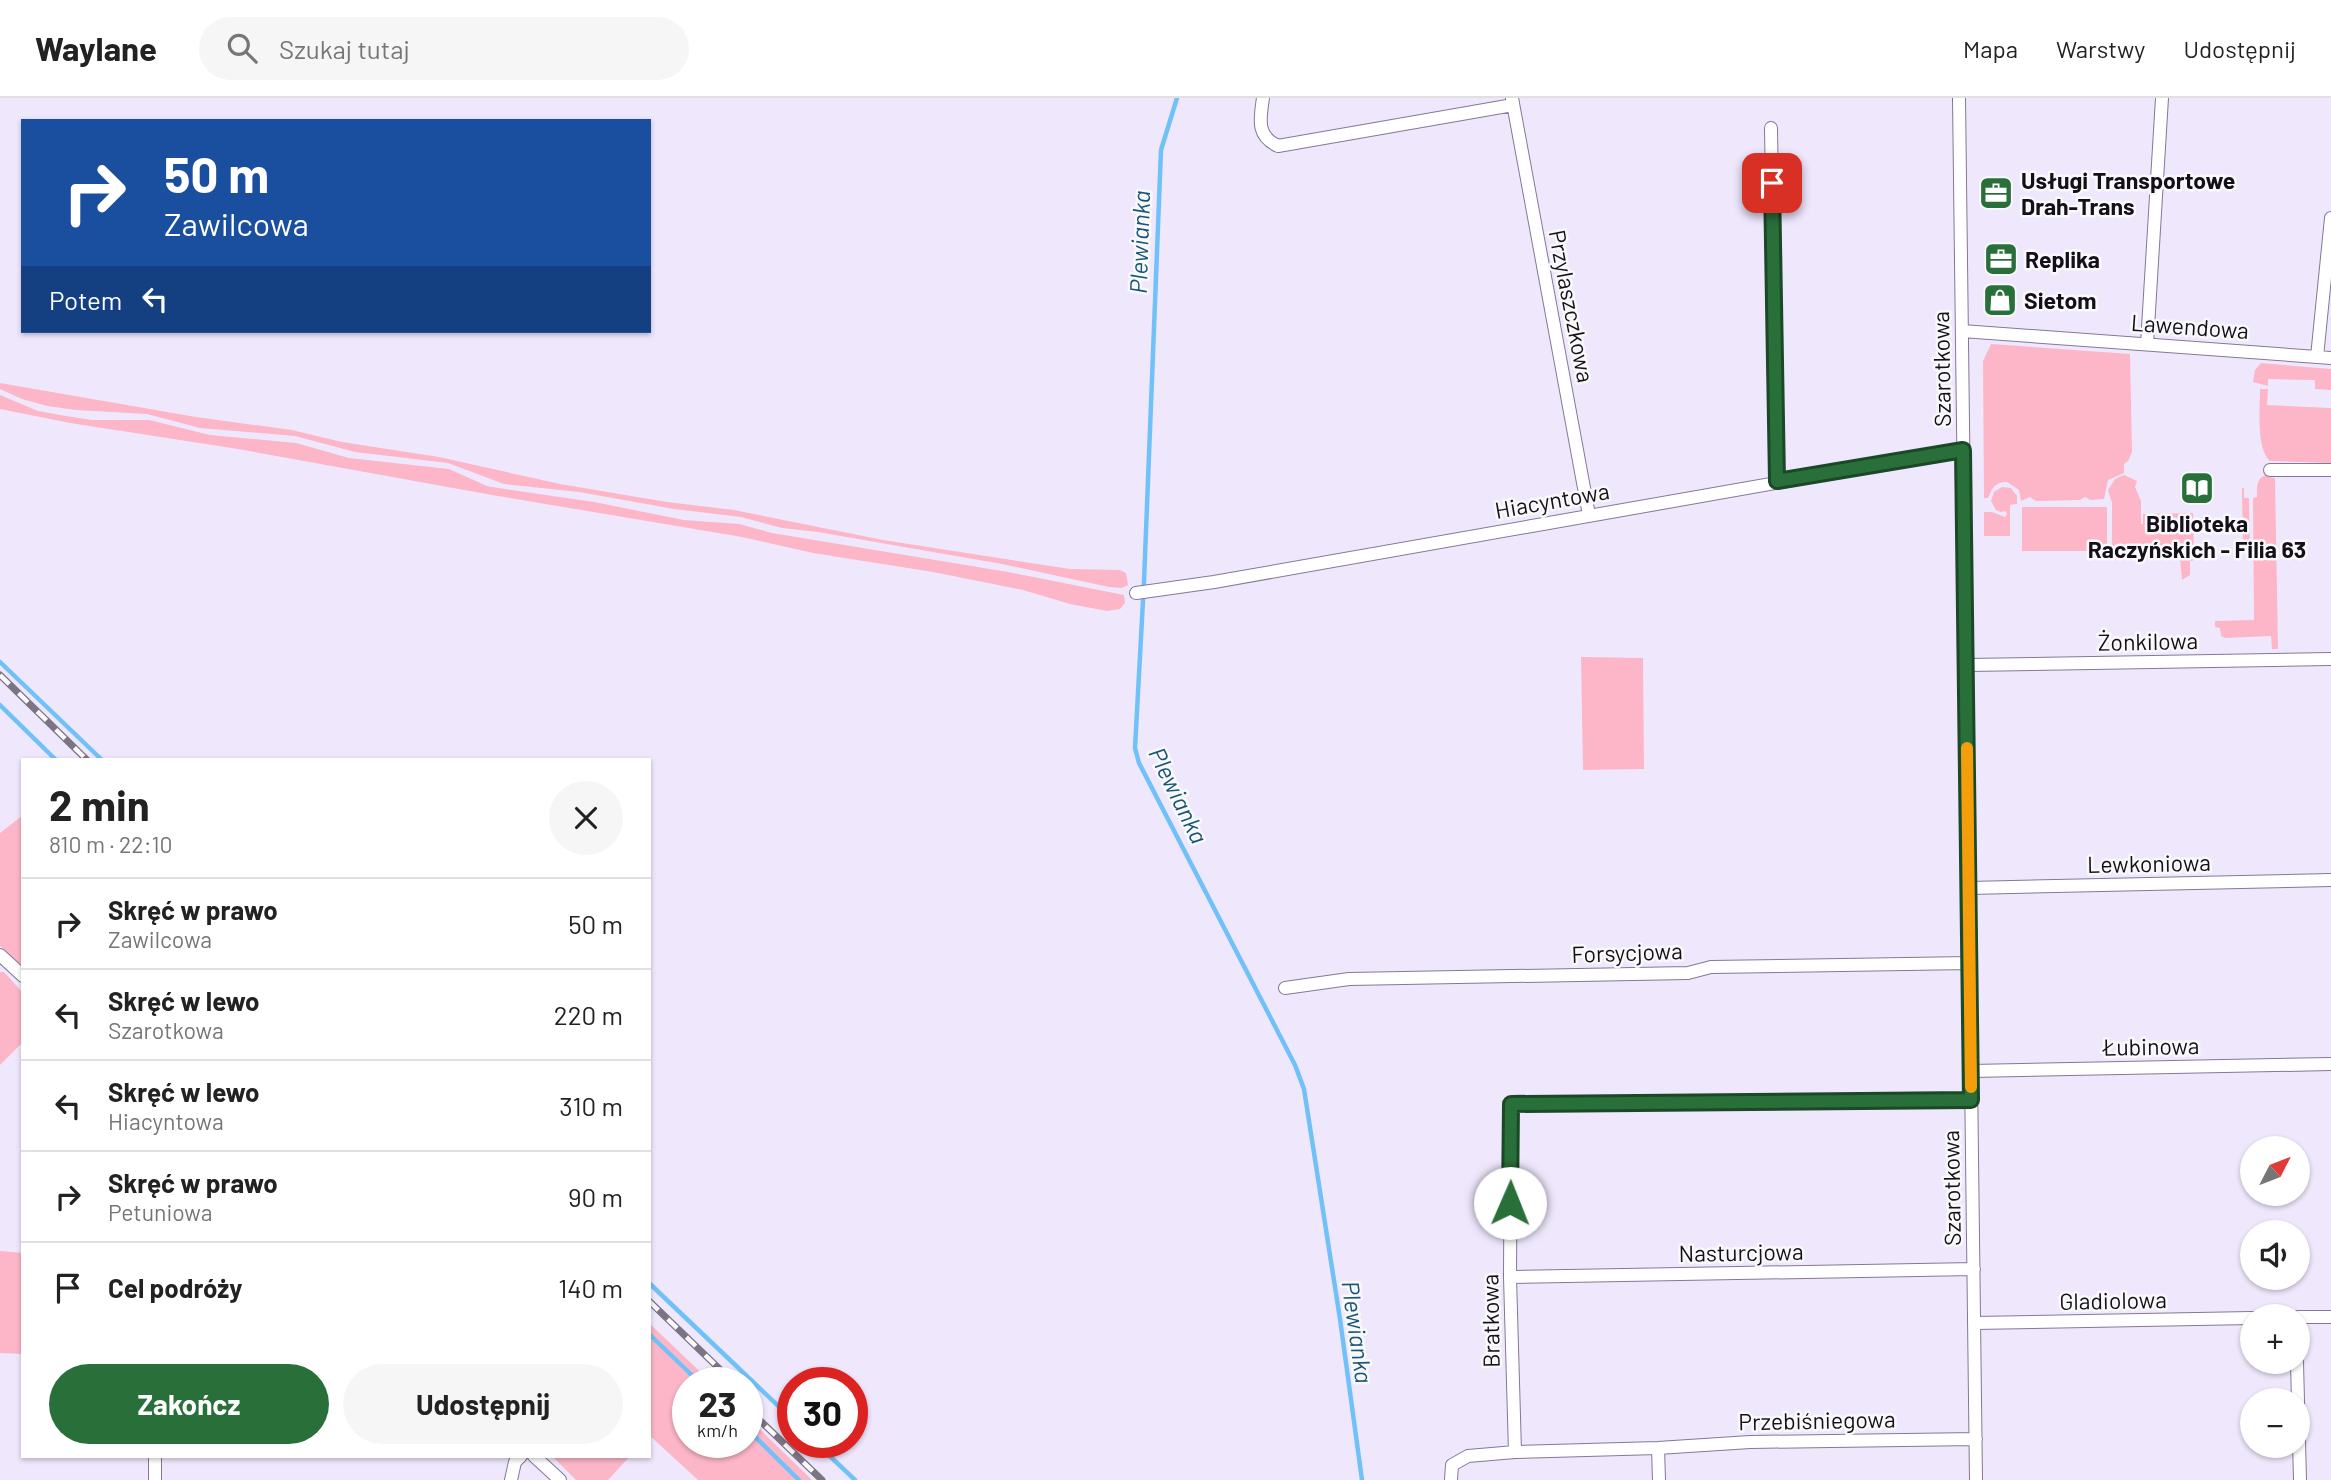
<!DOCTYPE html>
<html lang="pl">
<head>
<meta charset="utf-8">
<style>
  body { margin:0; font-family:Barlow,sans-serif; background:#f6f6f6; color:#222; height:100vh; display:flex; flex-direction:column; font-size:26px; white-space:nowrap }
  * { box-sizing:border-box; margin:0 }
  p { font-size:23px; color:#767676 }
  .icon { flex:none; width:38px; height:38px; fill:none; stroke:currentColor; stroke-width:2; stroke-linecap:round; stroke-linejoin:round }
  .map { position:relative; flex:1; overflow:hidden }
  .panel { position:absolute; left:21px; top:660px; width:630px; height:700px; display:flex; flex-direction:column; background:#fff; border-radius:0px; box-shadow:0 2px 5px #0004 }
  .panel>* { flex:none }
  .guide { position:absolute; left:21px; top:21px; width:630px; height:214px; border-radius:0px; box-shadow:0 2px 5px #0004; background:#1a4fa0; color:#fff; overflow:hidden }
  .needle { width:46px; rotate:48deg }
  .controls { position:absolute; left:2240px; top:1038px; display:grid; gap:14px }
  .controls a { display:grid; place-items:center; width:70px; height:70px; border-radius:50%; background:#fff; box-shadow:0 2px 5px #0004; font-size:35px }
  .speed { position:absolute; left:672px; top:1269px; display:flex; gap:14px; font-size:35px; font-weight:700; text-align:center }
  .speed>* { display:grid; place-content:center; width:91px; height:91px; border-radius:50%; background:#fff; box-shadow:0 2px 5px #0004; line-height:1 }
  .speed small { font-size:18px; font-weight:400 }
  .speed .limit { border:10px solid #d22; background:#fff; color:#111 }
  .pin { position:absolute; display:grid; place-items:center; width:60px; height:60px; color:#fff; margin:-30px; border-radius:14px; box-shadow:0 4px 10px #0006 }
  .me { position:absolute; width:77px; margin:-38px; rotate:1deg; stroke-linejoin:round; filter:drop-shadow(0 0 5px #0008) }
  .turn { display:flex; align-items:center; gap:24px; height:147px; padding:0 28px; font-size:32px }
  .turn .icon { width:91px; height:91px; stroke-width:2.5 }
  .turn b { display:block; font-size:49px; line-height:60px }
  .then { display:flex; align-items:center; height:66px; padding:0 28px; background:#0003; gap:14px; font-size:26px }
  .round { display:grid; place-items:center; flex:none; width:74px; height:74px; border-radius:37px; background:#f6f6f6 }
  .head { display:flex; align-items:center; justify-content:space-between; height:119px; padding:0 28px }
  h1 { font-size:42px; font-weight:700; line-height:52px }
  .cta { display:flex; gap:14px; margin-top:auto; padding:14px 28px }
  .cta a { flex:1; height:80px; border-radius:42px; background:#296f3a; color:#fff; font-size:28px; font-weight:700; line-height:80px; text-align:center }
  .cta a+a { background:#f6f6f6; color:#222 }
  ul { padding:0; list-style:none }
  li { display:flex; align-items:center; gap:21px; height:91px; padding:0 28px; border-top:2px solid #e0e0e0 }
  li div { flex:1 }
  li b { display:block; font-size:26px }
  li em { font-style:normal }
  header { display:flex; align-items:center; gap:42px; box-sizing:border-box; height:98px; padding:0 35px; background:#fff; border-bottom:2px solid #e0e0e0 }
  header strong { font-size:33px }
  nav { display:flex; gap:38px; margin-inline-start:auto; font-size:24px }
  .search { width:490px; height:63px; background:#f6f6f6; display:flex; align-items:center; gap:18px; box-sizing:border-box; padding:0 24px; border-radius:38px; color:#767676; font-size:26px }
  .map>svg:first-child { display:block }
  .green { fill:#fcb6c8 }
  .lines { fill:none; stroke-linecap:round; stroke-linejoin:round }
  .stream { stroke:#70c1f8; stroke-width:4.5 }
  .street-casing { stroke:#837897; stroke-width:14 }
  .street { stroke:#fff; stroke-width:12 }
  .rail-casing { stroke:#7a7485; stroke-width:7 }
  .rail { stroke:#f9f9f9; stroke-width:4.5; stroke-dasharray:13; stroke-linecap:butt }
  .route-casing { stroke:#1b4826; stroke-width:18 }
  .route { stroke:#296f3a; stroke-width:12 }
  .slow { stroke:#f59e0b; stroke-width:12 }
  .labels { text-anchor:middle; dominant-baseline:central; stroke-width:5; stroke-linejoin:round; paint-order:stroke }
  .poi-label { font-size:23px; font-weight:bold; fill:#140f1b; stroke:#f9f9f9; text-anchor:start }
  .street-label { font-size:23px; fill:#140f1b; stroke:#f9f9f9 }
  .water-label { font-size:24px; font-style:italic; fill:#185479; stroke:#f9f9f9 }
</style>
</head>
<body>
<header>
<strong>Waylane</strong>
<div class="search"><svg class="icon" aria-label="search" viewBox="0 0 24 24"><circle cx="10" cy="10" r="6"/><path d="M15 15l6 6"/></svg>Szukaj tutaj</div>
<nav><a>Mapa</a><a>Warstwy</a><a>Udostępnij</a></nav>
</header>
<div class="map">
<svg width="2331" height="1382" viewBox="0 0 2331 1382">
  <rect width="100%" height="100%" fill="#efe8fd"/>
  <!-- green -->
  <path class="green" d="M 1991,246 L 2130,256 L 2132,354 L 2128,363 L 2124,366 L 2124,375 L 2108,382 L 2104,401 L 2091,402 L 2085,399 L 2080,402 L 2036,403 L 2030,399 L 2021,403 L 2019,392 L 2007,384 C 1994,384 1992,391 1988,400 L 1984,400 L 1983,263 Z
    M 2261,265 L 2331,271 L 2331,292 L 2315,291 L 2315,282 L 2268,281 L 2268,288 L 2253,284 L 2255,272 Z
    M 0,285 L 196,319 L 292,332 L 342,344 L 439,359 L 560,386 L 667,404 L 734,412 L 883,442 L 1070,471 L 1120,472 L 1126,475 L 1128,487 L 1122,490 L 1109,489 L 1002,466 L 818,434 L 782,430 L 741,419 L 674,411 L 579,394 L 504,386 L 448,365 L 355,354 L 295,338 L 200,330 L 147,316 L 76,312 L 47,308 L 22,301 L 0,291 Z
    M 2260,291 L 2268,291 L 2267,307 L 2331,310 L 2331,365 L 2270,363 C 2256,351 2260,310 2260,291 Z
    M 0,297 L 38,313 L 66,318 L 92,322 L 149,322 L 210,337 L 296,345 L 349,360 L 449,371 L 487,388 L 498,390 L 594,404 L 684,422 L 739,426 L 772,435 L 1008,474 L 1124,497 L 1125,505 L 1120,511 L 1107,513 L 1070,506 L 1023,492 L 933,474 L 813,455 L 742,439 L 492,397 L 238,351 L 70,325 L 0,311 Z
    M 2270,376 L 2270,379 L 2275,380 L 2278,551 L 2272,551 L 2271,538 L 2225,540 L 2221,538 L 2220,530 L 2215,529 L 2215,523 L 2254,522 L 2253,400 L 2257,399 C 2257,388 2256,378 2270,376 Z
    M 2124,377 L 2137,383 L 2135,389 L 2141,403 L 2141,426 L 2143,426 L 2143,416 L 2193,415 L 2194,462 L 2190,463 L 2190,477 L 2182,482 L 2180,460 L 2119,461 L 2118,453 L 2112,453 L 2112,405 L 2108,392 L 2115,381 Z
    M 2002,389 L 2011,390 L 2017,398 L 2017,406 L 2010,407 L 2010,438 L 1984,438 L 1984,414 L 1992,414 L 2005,419 L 2007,416 L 2005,413 L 2001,414 L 1996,412 L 1991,403 L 1994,394 Z
    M 2242,390 L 2244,390 L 2244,400 L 2249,400 L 2250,455 L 2243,455 Z
    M 2022,409 L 2107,409 L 2107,453 L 2022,453 Z
    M 1581,559 L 1643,560 L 1644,671 L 1583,672 Z
    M 23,717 L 23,869 L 0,848 L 0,735 Z
    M 0,874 L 4,874 L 23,895 L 23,944 L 0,967 Z
    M 0,1153 L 23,1155 L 23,1256 L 0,1255 Z
    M 649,1225 L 711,1284 L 688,1284 L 688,1344 L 747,1344 L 747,1319 L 812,1382 L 698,1382 L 649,1337 Z
    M 552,1358 L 630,1358 L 608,1382 L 576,1382 Z"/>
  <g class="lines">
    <!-- stream -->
    <path class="stream" d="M 1177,0 L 1161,52 L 1144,484 L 1135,650 L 1139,665 L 1295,967 L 1304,991 L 1340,1221 L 1362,1382
      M 0,564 L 102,662
      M 0,607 L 56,662
      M 649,1185 L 793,1322
      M 649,1236 L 699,1284
      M 747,1331 L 799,1382
      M 815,1344 L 855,1382"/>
    <!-- street casing -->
    <g class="street-casing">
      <path id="street" d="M 1263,0 C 1260,21 1256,38 1278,48 L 1513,7
        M 1512,0 L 1589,417
        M 1959,0 L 1976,1382
        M 1771,30 L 1777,383
        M 1962,233 L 2331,260
        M 2147,246 L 2162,0
        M 2317,259 L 2331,120
        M 2270,372 L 2331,372
        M 1136,495 L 1214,484 L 1963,352
        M 1966,567 L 2331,561
        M 1969,790 L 2331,782
        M 0,857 L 23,878
        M 1285,890 L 1349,881 L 1688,875 L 1711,869 L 1970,865
        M 1971,973 L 2331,966
        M 1510,1179 L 1974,1171
        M 2298,1219 L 2331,1219
        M 1974,1225 L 2252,1220
        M 2297,1264 L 2300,1382
        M 1658,1350 L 1659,1382
        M 1515,1354 L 1510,1179 L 1511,1006 L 1971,1002
        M 155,1358 L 155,1382
        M 534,1358 L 560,1382
        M 511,1382 L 515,1364 L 521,1358
        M 1451,1382 L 1452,1367 L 1468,1358 L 1515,1354 L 1658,1350 L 1750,1344 L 1976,1341"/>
    </g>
    <!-- street -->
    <use href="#street" class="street"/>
    <!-- rail casing -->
    <g class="rail-casing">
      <path id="rail" d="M 0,577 L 87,662
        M 649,1203 L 733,1284
        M 747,1310 L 822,1382"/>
    </g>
    <!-- rail -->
    <use href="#rail" class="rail"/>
  </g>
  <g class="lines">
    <!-- route casing -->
    <g class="route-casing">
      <path id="route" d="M 1510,1105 L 1511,1006 L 1971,1002 L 1963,352 L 1777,383 L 1772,85"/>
    </g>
    <!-- route -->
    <use href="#route" class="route"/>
    <!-- slow -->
    <path class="slow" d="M 1967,650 L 1971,989"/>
  </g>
  <!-- icons -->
  <defs>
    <g id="office-square" transform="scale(1.75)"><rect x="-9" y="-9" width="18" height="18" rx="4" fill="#296f3a" stroke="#f9f9f9"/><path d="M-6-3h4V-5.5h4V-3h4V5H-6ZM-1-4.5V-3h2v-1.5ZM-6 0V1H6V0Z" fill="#fff"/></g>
    <g id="shop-square" transform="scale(1.75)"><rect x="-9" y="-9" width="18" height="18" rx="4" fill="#296f3a" stroke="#f9f9f9"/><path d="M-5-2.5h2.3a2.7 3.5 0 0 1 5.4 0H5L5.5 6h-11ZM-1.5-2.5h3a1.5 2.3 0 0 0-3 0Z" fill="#fff"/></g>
    <g id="library-square" transform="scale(1.75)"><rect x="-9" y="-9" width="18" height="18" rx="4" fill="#296f3a" stroke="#f9f9f9"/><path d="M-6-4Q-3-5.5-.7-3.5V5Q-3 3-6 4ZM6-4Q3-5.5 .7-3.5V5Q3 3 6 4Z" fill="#fff"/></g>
  </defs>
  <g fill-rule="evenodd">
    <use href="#office-square" x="1996" y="95"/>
    <use href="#office-square" x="2001" y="161"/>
    <use href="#shop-square" x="2000" y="202"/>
    <use href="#library-square" x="2197" y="390"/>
  </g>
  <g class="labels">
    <!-- poi labels -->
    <g class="poi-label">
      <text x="2021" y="82">Usługi Transportowe<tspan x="2021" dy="26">Drah-Trans</tspan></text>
      <text x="2025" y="161">Replika</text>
      <text x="2024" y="202">Sietom</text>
      <text x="2197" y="425" text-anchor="middle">Biblioteka<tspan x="2197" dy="26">Raczyńskich - Filia 63</tspan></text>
    </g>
    <!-- street labels -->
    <g class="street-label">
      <text transform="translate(1572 208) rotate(79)">Przylaszczkowa</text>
      <text transform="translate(2190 228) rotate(4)">Lawendowa</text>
      <text transform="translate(1941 271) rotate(-91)">Szarotkowa</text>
      <text transform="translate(1552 402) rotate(-10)">Hiacyntowa</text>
      <text transform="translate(2148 543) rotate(-1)">Żonkilowa</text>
      <text transform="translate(2149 765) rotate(-1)">Lewkoniowa</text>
      <text transform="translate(1627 854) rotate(-2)">Forsycjowa</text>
      <text transform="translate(2151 948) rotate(-1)">Łubinowa</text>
      <text transform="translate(1951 1090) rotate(-91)">Szarotkowa</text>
      <text transform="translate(1741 1154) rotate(-1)">Nasturcjowa</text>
      <text transform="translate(2113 1202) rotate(-1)">Gladiolowa</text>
      <text transform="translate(1490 1223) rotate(-91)">Bratkowa</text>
      <text transform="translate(1817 1322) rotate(-1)">Przebiśniegowa</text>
    </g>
    <!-- water labels -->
    <g class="water-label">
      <text transform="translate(1139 144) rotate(-88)">Plewianka</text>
      <text transform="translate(1179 697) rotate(64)">Plewianka</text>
      <text transform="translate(1358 1234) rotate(82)">Plewianka</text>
    </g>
  </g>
</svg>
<div class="controls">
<a><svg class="needle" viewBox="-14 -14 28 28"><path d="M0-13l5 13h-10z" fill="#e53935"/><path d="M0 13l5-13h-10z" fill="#767676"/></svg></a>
<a><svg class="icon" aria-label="sound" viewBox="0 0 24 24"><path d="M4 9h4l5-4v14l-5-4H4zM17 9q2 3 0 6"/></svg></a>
<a>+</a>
<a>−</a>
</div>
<div class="speed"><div>23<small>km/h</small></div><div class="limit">30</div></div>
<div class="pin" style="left:1772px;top:85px;background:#d93025"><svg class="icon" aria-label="arrive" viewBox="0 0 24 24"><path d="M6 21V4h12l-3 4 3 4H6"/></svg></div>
<svg class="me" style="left:1510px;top:1105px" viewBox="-20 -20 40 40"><circle r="19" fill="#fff"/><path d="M0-13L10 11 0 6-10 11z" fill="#296f3a"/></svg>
<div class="guide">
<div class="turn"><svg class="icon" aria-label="right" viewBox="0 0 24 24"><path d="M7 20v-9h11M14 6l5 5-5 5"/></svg><div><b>50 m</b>Zawilcowa</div></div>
<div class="then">Potem<svg class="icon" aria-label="left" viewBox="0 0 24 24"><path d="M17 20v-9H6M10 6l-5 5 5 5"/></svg></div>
</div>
<section class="panel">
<div class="head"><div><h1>2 min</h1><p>810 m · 22:10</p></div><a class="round"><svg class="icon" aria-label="close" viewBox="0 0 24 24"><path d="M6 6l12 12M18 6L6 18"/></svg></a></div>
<ul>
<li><svg class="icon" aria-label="right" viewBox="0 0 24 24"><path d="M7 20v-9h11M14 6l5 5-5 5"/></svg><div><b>Skręć w prawo</b><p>Zawilcowa</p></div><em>50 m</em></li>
<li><svg class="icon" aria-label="left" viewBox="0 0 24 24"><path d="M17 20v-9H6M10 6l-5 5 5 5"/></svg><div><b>Skręć w lewo</b><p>Szarotkowa</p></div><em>220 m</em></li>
<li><svg class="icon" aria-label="left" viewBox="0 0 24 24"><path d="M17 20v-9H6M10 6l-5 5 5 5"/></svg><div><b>Skręć w lewo</b><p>Hiacyntowa</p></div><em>310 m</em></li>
<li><svg class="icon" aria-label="right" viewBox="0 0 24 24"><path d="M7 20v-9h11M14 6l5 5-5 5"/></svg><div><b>Skręć w prawo</b><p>Petuniowa</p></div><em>90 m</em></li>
<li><svg class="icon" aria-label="arrive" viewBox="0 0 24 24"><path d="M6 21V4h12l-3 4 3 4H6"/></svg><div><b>Cel podróży</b></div><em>140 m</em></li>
</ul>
<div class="cta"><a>Zakończ</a><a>Udostępnij</a></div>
</section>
</div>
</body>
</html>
